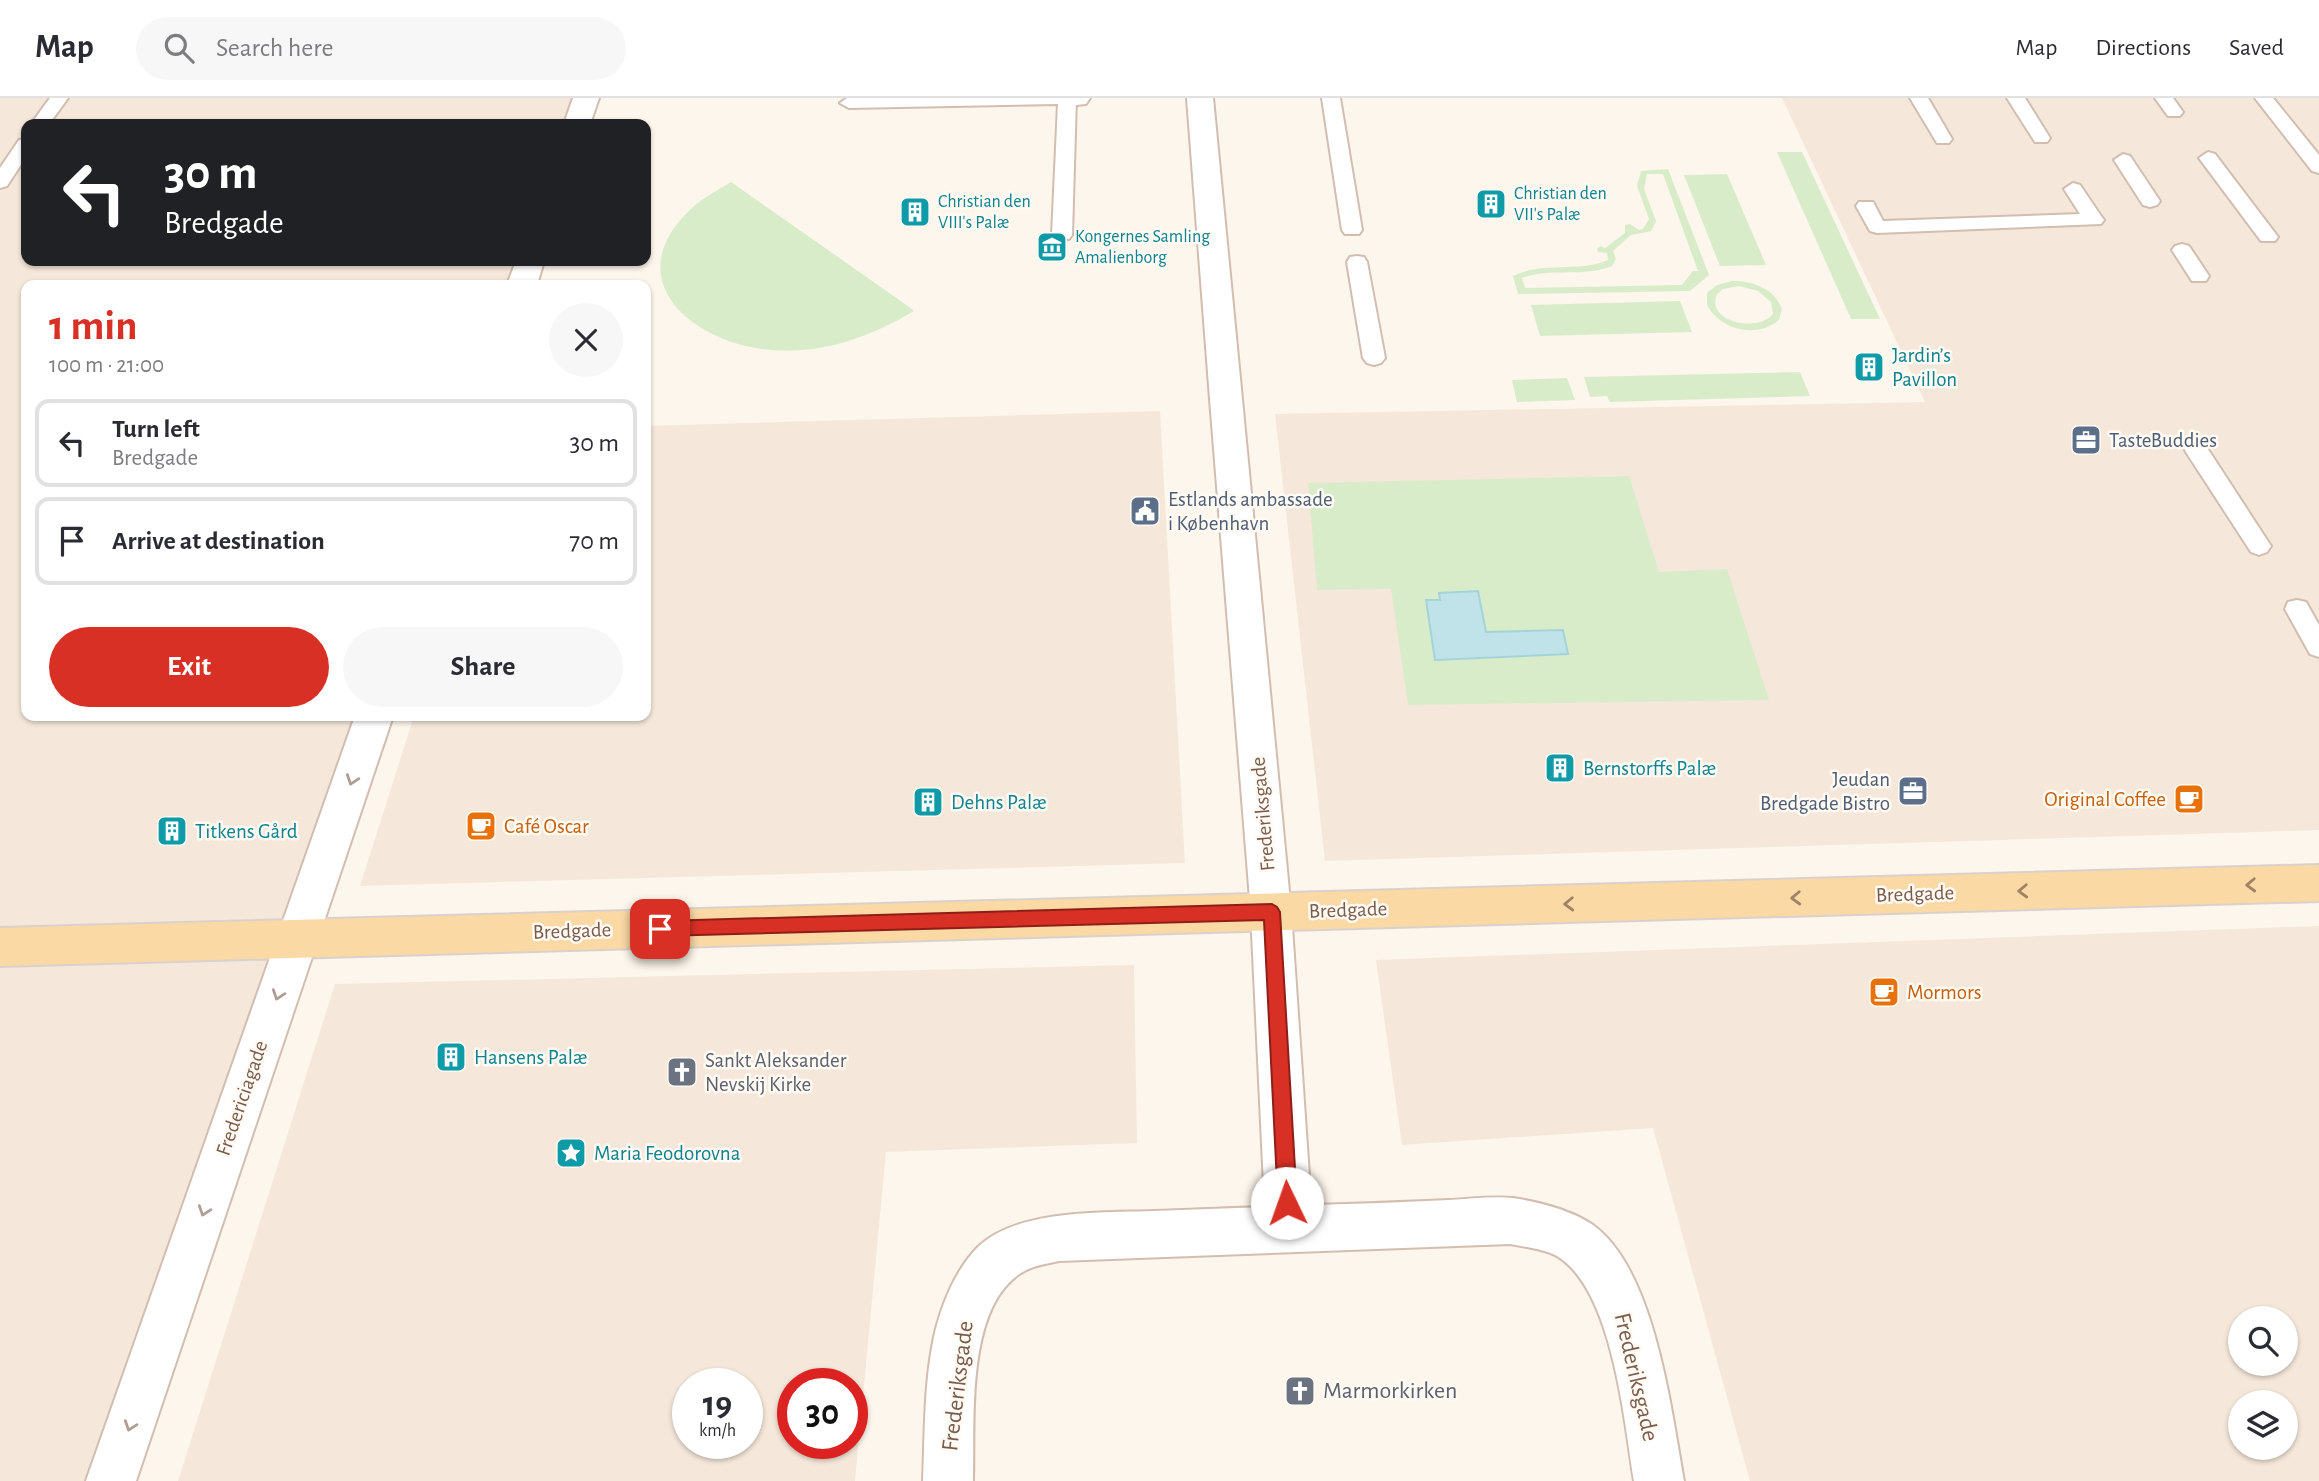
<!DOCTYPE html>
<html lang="en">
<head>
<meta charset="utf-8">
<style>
  body { margin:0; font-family:"Alegreya Sans",sans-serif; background:#f7f7f7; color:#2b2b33; height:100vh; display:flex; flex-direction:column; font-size:26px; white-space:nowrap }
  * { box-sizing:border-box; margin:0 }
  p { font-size:23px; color:#7c7c81 }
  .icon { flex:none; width:38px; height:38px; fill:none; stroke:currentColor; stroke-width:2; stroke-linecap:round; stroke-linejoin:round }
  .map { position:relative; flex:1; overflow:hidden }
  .side { position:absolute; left:21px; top:182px; width:630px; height:441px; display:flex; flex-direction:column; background:#fff; border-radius:14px; box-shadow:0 2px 5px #0004 }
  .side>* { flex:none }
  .top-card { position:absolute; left:21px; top:21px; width:630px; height:147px; border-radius:14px; box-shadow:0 2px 5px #0004; background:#202124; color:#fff; overflow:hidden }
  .controls { position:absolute; left:2228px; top:1208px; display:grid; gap:14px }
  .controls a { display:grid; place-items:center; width:70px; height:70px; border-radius:50%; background:#fff; box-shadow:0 2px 5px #0004; font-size:35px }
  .speed { position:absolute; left:672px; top:1270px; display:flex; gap:14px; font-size:35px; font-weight:700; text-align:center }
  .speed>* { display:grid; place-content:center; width:91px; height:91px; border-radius:50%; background:#fff; box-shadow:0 2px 5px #0004; line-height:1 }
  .speed small { font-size:18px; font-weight:400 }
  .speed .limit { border:10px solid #d22; background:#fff; color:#111 }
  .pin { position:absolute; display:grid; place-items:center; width:60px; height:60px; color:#fff; margin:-30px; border-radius:14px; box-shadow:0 4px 10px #0006 }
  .me { position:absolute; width:77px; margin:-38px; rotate:357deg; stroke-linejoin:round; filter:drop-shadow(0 0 5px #0008) }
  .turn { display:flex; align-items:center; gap:24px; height:147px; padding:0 28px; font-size:32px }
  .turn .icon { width:91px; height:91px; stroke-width:2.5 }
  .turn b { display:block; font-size:49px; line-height:60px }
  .round { display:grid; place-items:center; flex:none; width:74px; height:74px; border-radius:37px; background:#f7f7f7 }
  .summary { display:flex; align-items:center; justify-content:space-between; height:119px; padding:0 28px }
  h1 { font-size:42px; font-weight:600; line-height:52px; color:#d93025 }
  .button { display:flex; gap:14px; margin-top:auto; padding:14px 28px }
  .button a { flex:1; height:80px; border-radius:42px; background:#d93025; color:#fff; font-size:28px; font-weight:600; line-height:80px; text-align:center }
  .button a+a { background:#f7f7f7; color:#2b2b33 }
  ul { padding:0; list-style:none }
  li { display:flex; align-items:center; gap:21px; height:88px; margin:0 14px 10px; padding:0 14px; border:4px solid #e1e1e2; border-radius:14px }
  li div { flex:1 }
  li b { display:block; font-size:26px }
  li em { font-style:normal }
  header { display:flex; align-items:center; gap:42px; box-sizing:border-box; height:98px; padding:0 35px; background:#fff; border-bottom:2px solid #e1e1e2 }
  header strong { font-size:33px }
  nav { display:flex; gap:38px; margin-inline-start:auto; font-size:24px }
  .search { width:490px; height:63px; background:#f7f7f7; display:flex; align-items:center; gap:18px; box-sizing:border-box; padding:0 24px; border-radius:38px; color:#7c7c81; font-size:26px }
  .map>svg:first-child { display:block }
  .residential { fill:#f5e8da; fill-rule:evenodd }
  .green { fill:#d8ecc9; fill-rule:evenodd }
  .water { fill:#bfe3e8; stroke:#a5d3da; stroke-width:2 }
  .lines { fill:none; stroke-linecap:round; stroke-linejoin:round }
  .service-casing { stroke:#d1beb0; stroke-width:4 }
  .pedestrian-casing { stroke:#d1beb0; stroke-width:4 }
  .minor-casing { stroke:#d1beb0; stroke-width:4 }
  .primary-casing { stroke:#dad1cd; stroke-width:4 }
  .service { fill:#fff; fill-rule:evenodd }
  .pedestrian { fill:#fff; fill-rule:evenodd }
  .minor { fill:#fff; fill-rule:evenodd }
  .primary { fill:#fbd9a5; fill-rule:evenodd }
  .oneway { stroke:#af9d94 }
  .oneway2 { stroke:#a18267 }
  .route { fill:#d93025; stroke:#8d1f18; stroke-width:2 }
  .labels { text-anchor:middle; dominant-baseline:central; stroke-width:5; stroke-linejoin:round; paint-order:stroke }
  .far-culture-label { font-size:18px; fill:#0d838f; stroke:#fffaf3; text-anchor:start }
  .culture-label { font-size:21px; fill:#0d838f; stroke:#fffaf3; text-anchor:start }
  .service-label { font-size:21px; fill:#4e5e75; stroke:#fffaf3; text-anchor:start }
  .food-label { font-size:21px; fill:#c56008; stroke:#fffaf3; text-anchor:start }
  .street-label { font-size:21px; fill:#7a5c4d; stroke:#fffaf3 }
  .worship-label { font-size:21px; fill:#5b616d; stroke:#fffaf3; text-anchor:start }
  .near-street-label { font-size:24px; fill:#7a5c4d; stroke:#fffaf3 }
  .near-worship-label { font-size:24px; fill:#5b616d; stroke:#fffaf3; text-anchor:start }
</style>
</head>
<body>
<header>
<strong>Map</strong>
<div class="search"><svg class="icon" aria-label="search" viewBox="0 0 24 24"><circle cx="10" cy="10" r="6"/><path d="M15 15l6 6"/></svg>Search here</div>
<nav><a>Map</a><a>Directions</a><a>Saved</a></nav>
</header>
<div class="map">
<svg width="2319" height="1383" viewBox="0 0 2319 1383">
  <rect width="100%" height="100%" fill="#fdf6ec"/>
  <!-- residential -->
  <path class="residential" d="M 0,0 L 586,0 L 577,26 L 26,26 L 26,163 L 530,163 L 522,187 L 26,187 L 26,618 L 374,618 L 111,1383 L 0,1383 Z
    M 1782,0 L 2319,0 L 2319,732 L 1325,763 L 1275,316 L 1925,304 Z
    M 1160,313 L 1185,765 L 360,788 L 414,618 L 646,618 L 646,328 Z
    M 2319,828 L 2319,1383 L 1750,1383 L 1653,1030 L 1402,1047 L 1376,862 ZM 2240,1220 L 2286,1220 L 2286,1265 L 2240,1265 ZM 2240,1304 L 2286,1304 L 2286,1349 L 2240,1349 Z
    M 1134,867 L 1137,1045 L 886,1054 L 855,1383 L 178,1383 L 335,886 ZM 747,1286 L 747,1346 L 688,1346 L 688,1286 ZM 852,1286 L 852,1346 L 793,1346 L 793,1286 Z"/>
  <!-- green -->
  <path class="green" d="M 1777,54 L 1802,54 L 1880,221 L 1851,221 Z
    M 1668,71 L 1709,177 L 1690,193 L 1518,196 L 1513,178 C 1544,163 1577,175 1608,162 L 1607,155 L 1598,154 L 1597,151 L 1601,148 L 1605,150 L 1625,135 L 1625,127 L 1630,126 L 1639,132 L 1643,131 L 1649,121 L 1637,88 L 1641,73 ZM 1647,76 L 1663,76 L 1698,173 L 1693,173 L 1682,187 L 1525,190 L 1522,180 C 1551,169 1583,180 1612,168 L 1616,161 L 1613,153 L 1631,137 L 1651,133 L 1656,123 L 1644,91 Z
    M 1727,76 L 1766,167 L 1720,168 L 1684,77 Z
    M 731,84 L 905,206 L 914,213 C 870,239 824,256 772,252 C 695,247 615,182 691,111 C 702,100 718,92 731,84 Z
    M 1732,183 C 1753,183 1774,190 1782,211 L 1779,222 C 1757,241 1720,232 1707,207 L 1707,195 L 1717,187 ZM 1739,188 L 1758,193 L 1771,204 L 1773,216 C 1758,235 1705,224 1717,196 L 1723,191 Z
    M 1680,203 L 1692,234 L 1540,238 L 1531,207 Z
    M 1800,274 L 1810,298 L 1610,304 L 1607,298 L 1590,299 L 1584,279 Z
    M 1567,280 L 1575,302 L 1517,304 L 1512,282 Z
    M 1629,378 L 1659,474 L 1727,471 L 1769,602 L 1408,607 L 1391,491 L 1317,492 L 1308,385 Z"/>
  <!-- water -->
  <path class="water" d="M 1478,493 L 1486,534 L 1563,532 L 1568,556 L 1435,562 L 1426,502 L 1440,502 L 1439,495 Z"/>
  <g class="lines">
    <!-- service casing -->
    <g class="service-casing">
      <path id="service" d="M 50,0 L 68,0 L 49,26 L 31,26 Z
        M 847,0 L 1076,0 L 1072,137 L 1069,141 L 1055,141 L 1052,137 L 1058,6 L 849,10 L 840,5 Z
        M 1322,0 L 1340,0 L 1362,132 L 1359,136 L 1345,136 L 1342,132 Z
        M 1910,0 L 1928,0 L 1952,41 L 1949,45 L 1937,45 Z
        M 2007,0 L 2025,0 L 2050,40 L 2047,44 L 2035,44 Z
        M 2155,0 L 2173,0 L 2183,14 L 2180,18 L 2168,18 Z
        M 2255,0 L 2273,0 L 2319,57 L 2319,75 L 2312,73 Z
        M 26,41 L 26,59 L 7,88 L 0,90 L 0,70 L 19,42 Z
        M 2208,54 L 2215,56 L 2275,135 L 2278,139 L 2275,143 L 2261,143 L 2199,60 Z
        M 2123,56 L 2130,58 L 2160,103 L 2157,107 L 2150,109 L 2143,107 L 2114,62 Z
        M 2073,85 L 2080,87 L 2101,118 L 2104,122 L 2101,126 L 1877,135 L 1870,133 L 1856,108 L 1859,104 L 1873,104 L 1883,123 L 2080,116 L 2064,91 Z
        M 2182,146 L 2189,148 L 2209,178 L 2206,183 L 2192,183 L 2172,152 L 2175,148 Z
        M 1357,158 L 1364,159 L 1367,164 L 1385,260 L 1381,265 L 1374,267 L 1367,265 L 1363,260 L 1347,164 L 1350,159 Z
        M 2194,340 L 2202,342 L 2267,442 L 2271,448 L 2267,454 L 2259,457 L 2251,454 L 2186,354 L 2183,348 L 2186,342 Z
        M 2297,502 L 2306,504 L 2319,527 L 2319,559 L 2310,556 L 2285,511 L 2288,504 Z"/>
    </g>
    <!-- pedestrian casing -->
    <g class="pedestrian-casing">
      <path id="pedestrian" d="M 1054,0 L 1090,0 L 1086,6 L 1067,8 L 1058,6 Z
        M 1187,0 L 1213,0 L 1242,301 L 1237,309 L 1226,312 L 1215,309 L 1210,301 Z"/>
    </g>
    <!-- minor casing -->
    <g class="minor-casing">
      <path id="minor" d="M 573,0 L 599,0 L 590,26 L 564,26 Z
        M 516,163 L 544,163 L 537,187 L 507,187 Z
        M 1226,290 L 1237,293 L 1242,301 L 1291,814 L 1311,1107 C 1357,1106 1403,1104 1449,1102 C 1469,1101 1492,1098 1513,1100 C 1539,1104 1571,1112 1593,1127 C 1655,1172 1671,1312 1684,1383 L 1634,1383 C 1624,1323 1613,1192 1557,1158 C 1544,1151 1525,1149 1510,1146 L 1059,1163 C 1045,1166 1030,1168 1018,1177 C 965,1215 975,1325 973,1383 L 923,1383 C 925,1335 924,1286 934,1239 C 941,1208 955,1172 978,1149 C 1017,1111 1102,1115 1153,1113 C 1190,1112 1227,1110 1265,1109 L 1251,814 L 1210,301 L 1215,293 Z
        M 355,618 L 393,618 L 136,1383 L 86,1383 Z"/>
    </g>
    <!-- primary casing -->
    <g class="primary-casing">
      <path id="primary" d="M 2319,767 L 2319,803 L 0,868 L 0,830 Z"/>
    </g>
    <!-- service -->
    <use href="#service" class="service"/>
    <!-- pedestrian -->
    <use href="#pedestrian" class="pedestrian"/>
    <!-- minor -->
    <use href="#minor" class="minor"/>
    <!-- primary -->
    <use href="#primary" class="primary"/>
  </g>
  <!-- one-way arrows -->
  <defs><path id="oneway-chevron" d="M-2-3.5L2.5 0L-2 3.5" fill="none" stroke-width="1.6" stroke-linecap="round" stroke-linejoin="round" transform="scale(1.75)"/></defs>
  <g class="oneway">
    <use href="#oneway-chevron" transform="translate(352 682) rotate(109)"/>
    <use href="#oneway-chevron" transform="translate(278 897) rotate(109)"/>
    <use href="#oneway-chevron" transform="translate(204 1113) rotate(109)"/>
    <use href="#oneway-chevron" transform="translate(130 1328) rotate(109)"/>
  </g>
  <g class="oneway2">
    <use href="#oneway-chevron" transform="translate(2251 787) rotate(178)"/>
    <use href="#oneway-chevron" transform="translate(2023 793) rotate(178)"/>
    <use href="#oneway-chevron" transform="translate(1796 800) rotate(178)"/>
    <use href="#oneway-chevron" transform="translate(1569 806) rotate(178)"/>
  </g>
  <!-- route -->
  <path class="route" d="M 1272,806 L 1277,809 L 1280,814 L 1297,1105 L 1294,1112 L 1287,1114 L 1280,1112 L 1278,1105 L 1264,822 L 660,838 L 654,836 L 651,831 L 654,825 L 660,823 Z"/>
  <!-- icons -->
  <defs>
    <g id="building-square" transform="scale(1.575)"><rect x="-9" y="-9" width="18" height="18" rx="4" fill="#0f9aa8" stroke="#fffaf3"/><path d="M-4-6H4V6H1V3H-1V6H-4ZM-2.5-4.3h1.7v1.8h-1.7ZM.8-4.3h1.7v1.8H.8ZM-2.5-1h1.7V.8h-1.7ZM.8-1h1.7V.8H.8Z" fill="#fff"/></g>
    <g id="museum-square" transform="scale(1.575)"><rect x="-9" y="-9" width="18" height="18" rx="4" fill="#0f9aa8" stroke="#fffaf3"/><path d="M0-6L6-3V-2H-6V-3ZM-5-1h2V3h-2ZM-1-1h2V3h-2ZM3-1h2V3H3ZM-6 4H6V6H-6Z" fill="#fff"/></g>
    <g id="office-square" transform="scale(1.575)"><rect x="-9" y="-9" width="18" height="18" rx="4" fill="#5c6f8a" stroke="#fffaf3"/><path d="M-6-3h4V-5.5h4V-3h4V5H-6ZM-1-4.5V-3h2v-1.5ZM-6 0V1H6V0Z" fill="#fff"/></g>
    <g id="civic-square" transform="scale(1.575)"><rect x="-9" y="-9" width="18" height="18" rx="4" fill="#5c6f8a" stroke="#fffaf3"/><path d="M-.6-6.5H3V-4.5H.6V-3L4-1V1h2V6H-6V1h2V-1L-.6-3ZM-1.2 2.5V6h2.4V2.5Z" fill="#fff"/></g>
    <g id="cafe-square" transform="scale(1.575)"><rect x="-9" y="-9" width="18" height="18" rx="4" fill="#e8710a" stroke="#fffaf3"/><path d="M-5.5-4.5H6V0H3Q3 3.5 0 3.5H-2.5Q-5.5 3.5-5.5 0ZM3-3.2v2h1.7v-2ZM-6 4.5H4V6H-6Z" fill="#fff"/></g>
    <g id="church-square" transform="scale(1.575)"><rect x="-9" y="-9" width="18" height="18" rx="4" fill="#6b7280" stroke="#fffaf3"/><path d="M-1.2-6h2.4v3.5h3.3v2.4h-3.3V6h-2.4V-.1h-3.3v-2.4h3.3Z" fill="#fff"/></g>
    <g id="sight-square" transform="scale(1.575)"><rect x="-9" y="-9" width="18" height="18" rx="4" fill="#0f9aa8" stroke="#fffaf3"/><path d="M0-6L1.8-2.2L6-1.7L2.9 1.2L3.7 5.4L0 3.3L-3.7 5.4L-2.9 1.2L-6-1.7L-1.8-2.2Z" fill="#fff"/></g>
  </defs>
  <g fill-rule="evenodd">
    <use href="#building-square" x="1491" y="106"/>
    <use href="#building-square" x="915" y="114"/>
    <use href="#museum-square" x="1052" y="149"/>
    <use href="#building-square" x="1869" y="269"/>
    <use href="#office-square" x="2086" y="342"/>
    <use href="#civic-square" x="1145" y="413"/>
    <use href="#building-square" x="1560" y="670"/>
    <use href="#office-square" x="1913" y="693"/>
    <use href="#cafe-square" x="2189" y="701"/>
    <use href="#building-square" x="928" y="704"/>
    <use href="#cafe-square" x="481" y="728"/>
    <use href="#building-square" x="172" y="733"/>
    <use href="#cafe-square" x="1884" y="894"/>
    <use href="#building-square" x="451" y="959"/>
    <use href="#church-square" x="682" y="974"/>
    <use href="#sight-square" x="571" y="1055"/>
    <use href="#church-square" x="1300" y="1293"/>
  </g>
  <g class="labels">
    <!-- far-culture labels -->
    <g class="far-culture-label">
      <text x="1514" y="96">Christian den<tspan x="1514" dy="21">VII's Palæ</tspan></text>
      <text x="938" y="104">Christian den<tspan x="938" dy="21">VIII's Palæ</tspan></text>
      <text x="1075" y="139">Kongernes Samling<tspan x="1075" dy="21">Amalienborg</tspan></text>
    </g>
    <!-- culture labels -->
    <g class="culture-label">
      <text x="1892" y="257">Jardin’s<tspan x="1892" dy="24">Pavillon</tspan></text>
      <text x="1583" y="670">Bernstorffs Palæ</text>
      <text x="951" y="704">Dehns Palæ</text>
      <text x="195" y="733">Titkens Gård</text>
      <text x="474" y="959">Hansens Palæ</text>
      <text x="594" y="1055">Maria Feodorovna</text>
    </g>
    <!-- service labels -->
    <g class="service-label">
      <text x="2109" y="342">TasteBuddies</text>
      <text x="1168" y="401">Estlands ambassade<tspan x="1168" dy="24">i København</tspan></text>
      <text x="1890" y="681" text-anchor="end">Jeudan<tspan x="1890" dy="24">Bredgade Bistro</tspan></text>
    </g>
    <!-- food labels -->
    <g class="food-label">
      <text x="2166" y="701" text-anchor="end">Original Coffee</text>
      <text x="504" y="728">Café Oscar</text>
      <text x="1907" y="894">Mormors</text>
    </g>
    <!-- street labels -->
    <g class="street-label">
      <text transform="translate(1263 716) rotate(-95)">Frederiksgade</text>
      <text transform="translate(1915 796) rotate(-2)">Bredgade</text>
      <text transform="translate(1348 812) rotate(-2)">Bredgade</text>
      <text transform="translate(572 833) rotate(-2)">Bredgade</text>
      <text transform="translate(242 1000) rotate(-71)">Fredericiagade</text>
    </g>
    <!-- worship labels -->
    <g class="worship-label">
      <text x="705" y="962">Sankt Aleksander<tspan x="705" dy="24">Nevskij Kirke</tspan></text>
    </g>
    <!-- near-street labels -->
    <g class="near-street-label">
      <text transform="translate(1636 1279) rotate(77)">Frederiksgade</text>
      <text transform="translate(958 1288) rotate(-83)">Frederiksgade</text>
    </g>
    <!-- near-worship labels -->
    <g class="near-worship-label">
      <text x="1323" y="1293">Marmorkirken</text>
    </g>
  </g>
</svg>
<div class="controls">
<a><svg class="icon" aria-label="search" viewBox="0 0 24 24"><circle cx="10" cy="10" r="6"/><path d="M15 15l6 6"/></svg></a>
<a><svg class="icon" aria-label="layers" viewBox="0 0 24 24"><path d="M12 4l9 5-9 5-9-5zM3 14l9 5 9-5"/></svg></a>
</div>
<div class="speed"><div>19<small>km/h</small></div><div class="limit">30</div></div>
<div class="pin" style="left:660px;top:831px;background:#d93025"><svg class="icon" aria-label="arrive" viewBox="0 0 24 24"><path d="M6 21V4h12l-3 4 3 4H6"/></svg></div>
<svg class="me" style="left:1287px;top:1105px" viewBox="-20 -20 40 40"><circle r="19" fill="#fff"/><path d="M0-13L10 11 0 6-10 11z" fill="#d93025"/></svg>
<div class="top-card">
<div class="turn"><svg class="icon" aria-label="left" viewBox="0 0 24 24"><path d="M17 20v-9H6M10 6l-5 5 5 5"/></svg><div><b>30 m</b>Bredgade</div></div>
</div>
<section class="side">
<div class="summary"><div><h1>1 min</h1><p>100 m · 21:00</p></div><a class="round"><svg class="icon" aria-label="close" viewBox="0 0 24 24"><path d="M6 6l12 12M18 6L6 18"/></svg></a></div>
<ul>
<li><svg class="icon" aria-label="left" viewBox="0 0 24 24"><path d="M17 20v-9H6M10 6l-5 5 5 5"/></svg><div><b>Turn left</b><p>Bredgade</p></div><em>30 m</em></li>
<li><svg class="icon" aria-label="arrive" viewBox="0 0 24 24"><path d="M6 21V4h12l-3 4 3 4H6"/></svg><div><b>Arrive at destination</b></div><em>70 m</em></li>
</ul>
<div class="button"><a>Exit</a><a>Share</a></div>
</section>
</div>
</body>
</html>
